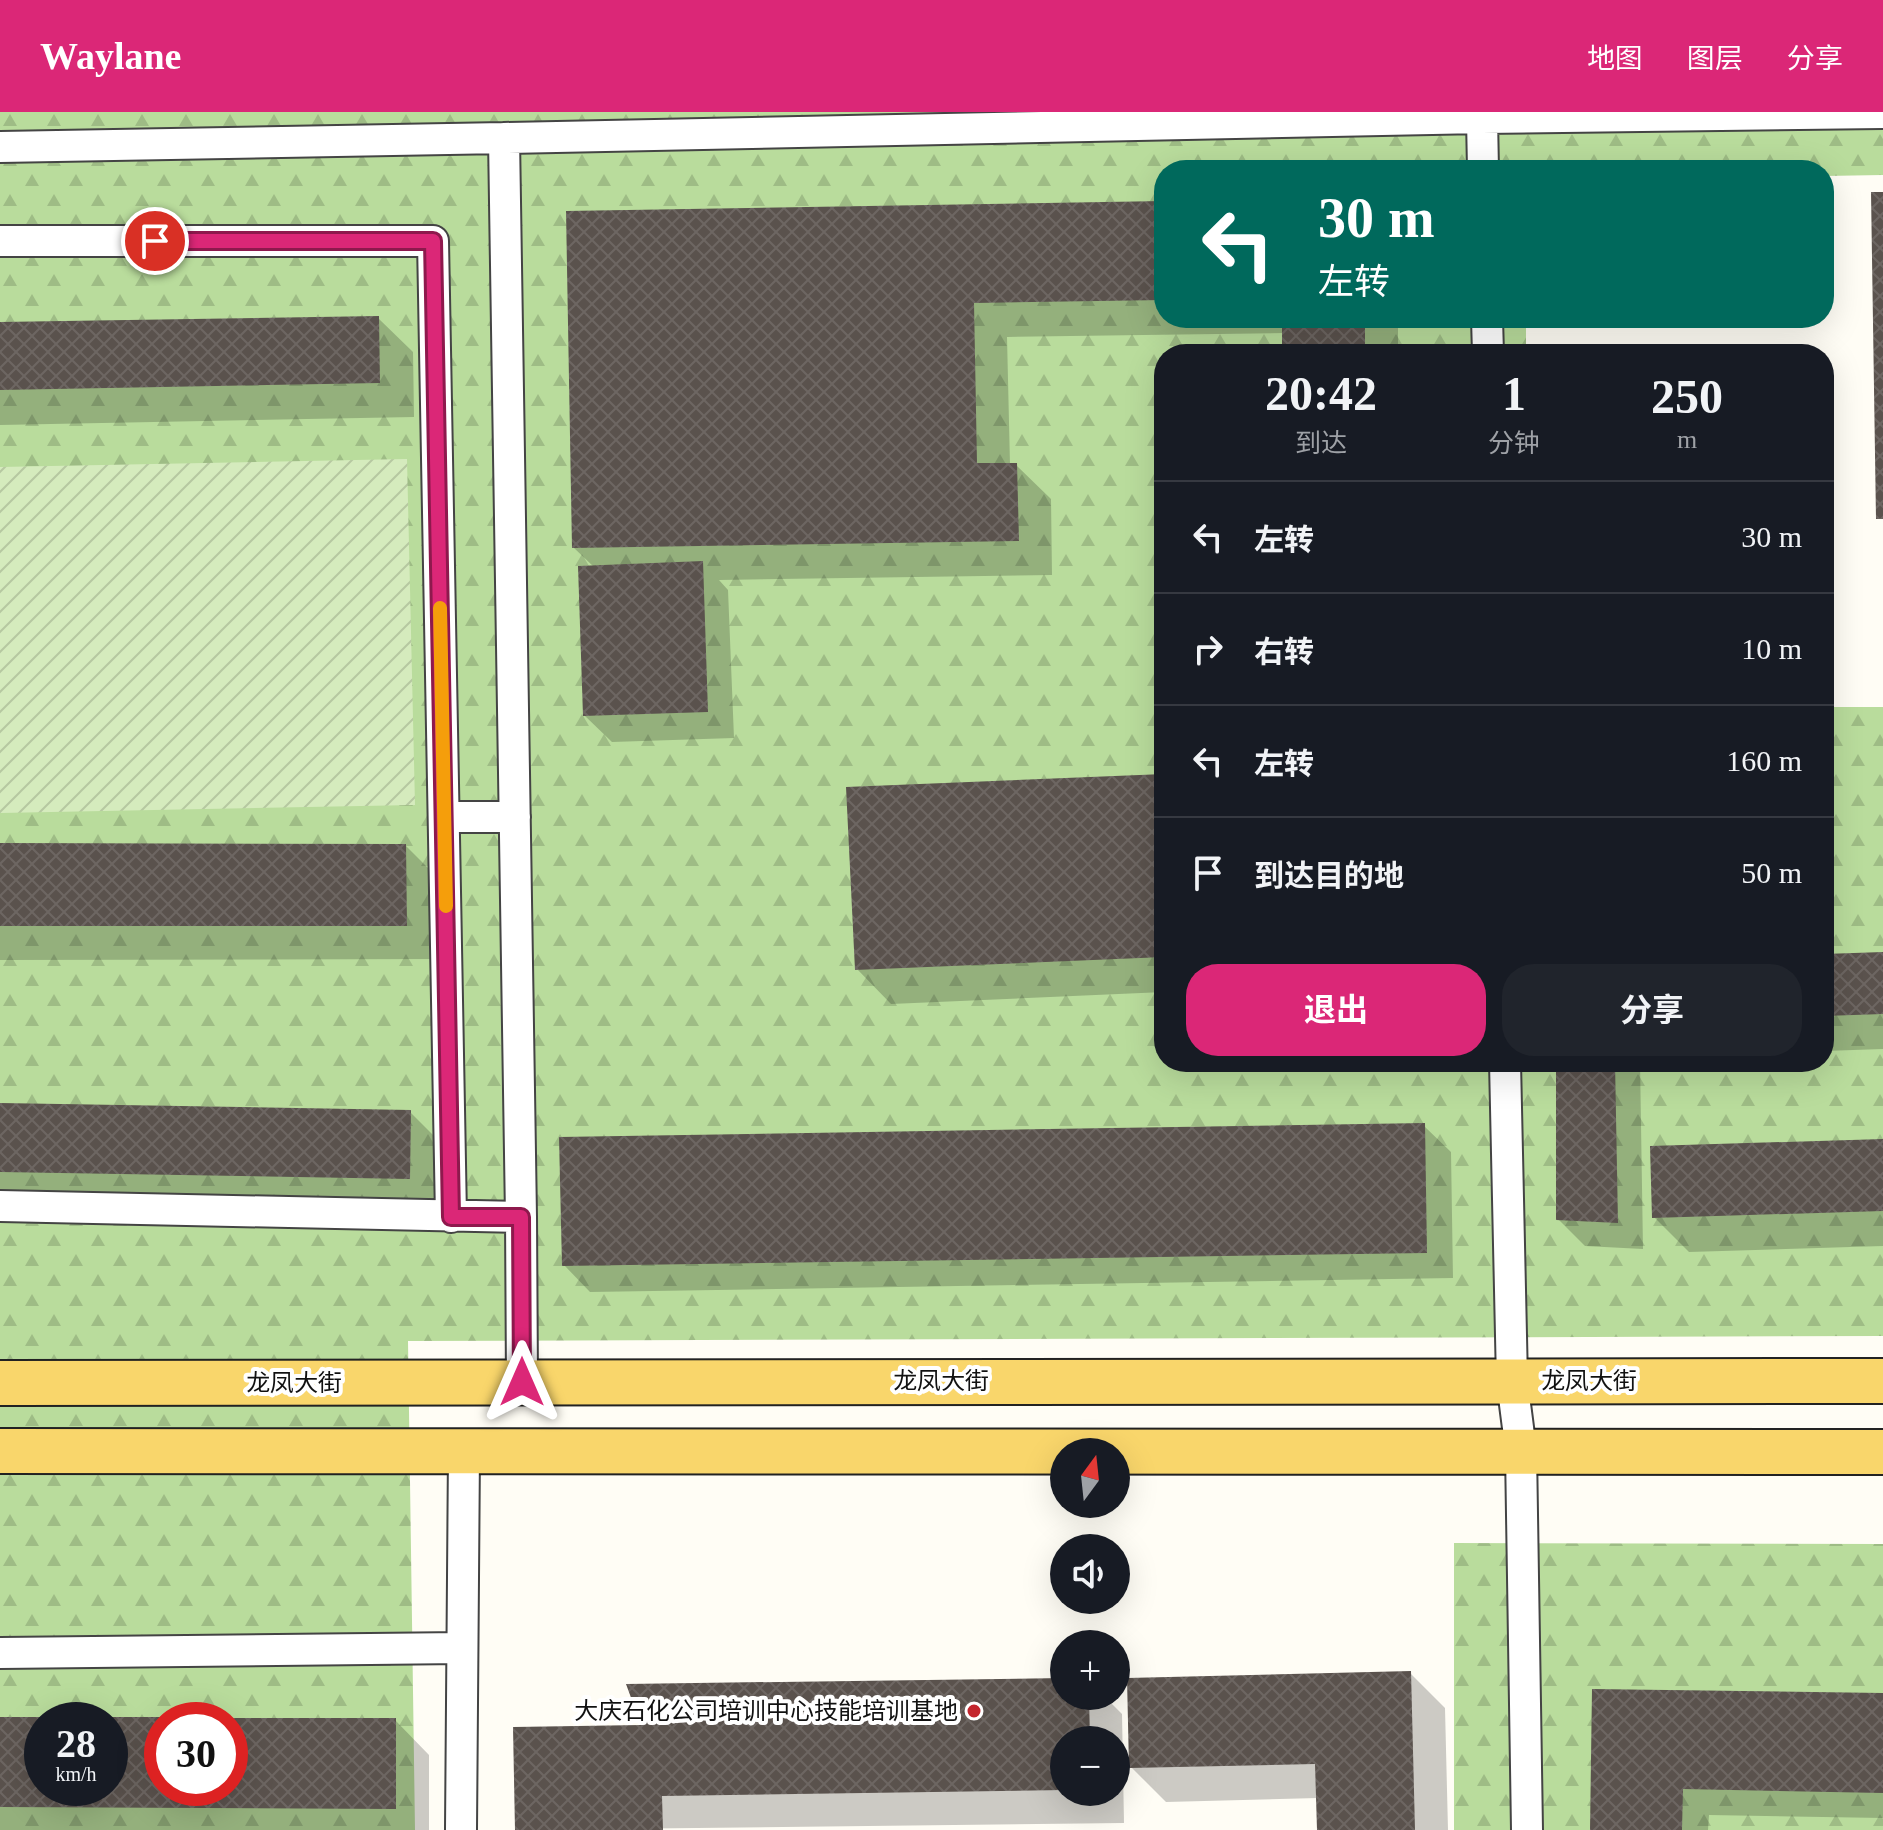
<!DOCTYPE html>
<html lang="zh">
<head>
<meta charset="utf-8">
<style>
  body { margin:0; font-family:"Times New Roman","Noto Sans SC",serif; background:#20242c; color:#f1f3f6; height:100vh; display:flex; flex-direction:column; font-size:30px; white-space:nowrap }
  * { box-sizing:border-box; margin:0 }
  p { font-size:26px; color:#9ea1a6 }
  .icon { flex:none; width:44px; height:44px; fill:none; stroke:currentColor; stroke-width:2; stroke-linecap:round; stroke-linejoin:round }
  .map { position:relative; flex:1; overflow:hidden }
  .side { position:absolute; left:1154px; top:232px; width:680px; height:728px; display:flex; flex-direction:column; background:#171b24; border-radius:32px; box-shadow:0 8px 32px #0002 }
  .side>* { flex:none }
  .top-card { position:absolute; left:1154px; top:48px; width:680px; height:168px; border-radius:32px; box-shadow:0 8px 32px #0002; background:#00695c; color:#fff; overflow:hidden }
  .needle { width:52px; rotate:15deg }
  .fabs { position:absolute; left:1050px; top:1326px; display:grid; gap:16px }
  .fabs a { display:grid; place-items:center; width:80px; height:80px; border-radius:50%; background:#171b24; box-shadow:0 8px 32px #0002; font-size:40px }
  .speed { position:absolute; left:24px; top:1590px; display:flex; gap:16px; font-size:40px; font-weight:700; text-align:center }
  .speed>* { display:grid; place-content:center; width:104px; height:104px; border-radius:50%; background:#171b24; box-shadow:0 8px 32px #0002; line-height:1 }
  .speed small { font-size:20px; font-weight:400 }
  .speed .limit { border:12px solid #d22; background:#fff; color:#111 }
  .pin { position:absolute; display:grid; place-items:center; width:68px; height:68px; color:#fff; margin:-34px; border:4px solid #fff; border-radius:50%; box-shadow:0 2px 8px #0007 }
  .me { position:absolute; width:88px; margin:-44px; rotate:0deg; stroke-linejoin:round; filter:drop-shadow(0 0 6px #0008) }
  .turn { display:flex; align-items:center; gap:28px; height:168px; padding:0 32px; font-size:36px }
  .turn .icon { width:104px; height:104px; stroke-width:2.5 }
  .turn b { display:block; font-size:56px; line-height:68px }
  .eta { display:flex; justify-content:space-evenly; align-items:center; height:136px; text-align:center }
  .eta b { font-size:48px; font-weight:700; line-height:56px }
  .action { display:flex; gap:16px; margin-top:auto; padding:16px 32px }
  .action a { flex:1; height:92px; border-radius:32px; background:#db2777; color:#fff; font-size:32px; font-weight:700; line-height:92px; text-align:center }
  .action a+a { background:#20242c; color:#f1f3f6 }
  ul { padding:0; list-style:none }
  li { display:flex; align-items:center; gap:24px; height:112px; padding:0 32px; border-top:2px solid #363941 }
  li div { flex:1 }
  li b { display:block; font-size:30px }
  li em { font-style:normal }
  header { display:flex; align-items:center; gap:48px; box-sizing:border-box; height:112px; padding:0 40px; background:#db2777; color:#fff }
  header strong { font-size:38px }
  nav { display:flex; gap:44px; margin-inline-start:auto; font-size:28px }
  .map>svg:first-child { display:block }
  .forest { fill:url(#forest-firs); fill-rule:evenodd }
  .garden { fill:url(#garden-furrows) }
  .shadow { fill:#0003; fill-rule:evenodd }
  .building { fill:url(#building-cross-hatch); fill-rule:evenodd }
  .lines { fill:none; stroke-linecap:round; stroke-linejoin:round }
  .minor-casing { stroke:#444; stroke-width:34 }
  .primary-casing { stroke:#222; stroke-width:48 }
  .minor { stroke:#fff; stroke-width:30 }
  .primary { stroke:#f9d66b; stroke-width:44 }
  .route-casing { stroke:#8e194d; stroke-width:20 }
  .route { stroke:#db2777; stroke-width:14 }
  .slow { stroke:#f59e0b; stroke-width:14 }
  .poi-dot { fill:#c4262e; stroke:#fff; stroke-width:3 }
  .labels { text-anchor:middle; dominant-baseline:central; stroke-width:8; stroke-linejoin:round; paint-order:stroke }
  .street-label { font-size:24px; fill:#111; stroke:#fff }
  .poi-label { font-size:24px; fill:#111; stroke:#fff; text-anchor:end }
</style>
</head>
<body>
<header>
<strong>Waylane</strong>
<nav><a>地图</a><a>图层</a><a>分享</a></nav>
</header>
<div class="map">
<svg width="1883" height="1718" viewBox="0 0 1883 1718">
  <defs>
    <pattern id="forest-firs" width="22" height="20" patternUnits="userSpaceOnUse" patternTransform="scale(2)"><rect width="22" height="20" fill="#b9dc9c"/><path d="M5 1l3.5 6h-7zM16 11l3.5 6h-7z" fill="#9ebc85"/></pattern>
    <pattern id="garden-furrows" width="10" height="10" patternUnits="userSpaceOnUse" patternTransform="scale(2)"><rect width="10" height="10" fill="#d5ebbd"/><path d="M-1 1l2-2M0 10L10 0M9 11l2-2" fill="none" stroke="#b6c8a1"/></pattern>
    <pattern id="building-cross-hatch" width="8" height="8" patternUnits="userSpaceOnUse" patternTransform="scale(2)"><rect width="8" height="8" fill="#5a524d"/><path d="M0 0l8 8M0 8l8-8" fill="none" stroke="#6d6662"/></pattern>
  </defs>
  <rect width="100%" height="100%" fill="#fffdf5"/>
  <!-- forest -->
  <path class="forest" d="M 0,0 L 1883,0 L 1883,63 L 1824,64 L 1824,58 L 1164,58 L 1164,206 L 1526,206 L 1526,242 L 1164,242 L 1164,950 L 1824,950 L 1824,595 L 1883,595 L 1883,1224 L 408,1229 L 415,1718 L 0,1718 ZM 42,1608 L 110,1608 L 110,1676 L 42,1676 ZM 162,1608 L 230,1608 L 230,1676 L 162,1676 Z
    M 1454,1431 L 1883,1432 L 1883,1718 L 1454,1718 Z"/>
  <!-- garden -->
  <path class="garden" d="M 407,347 L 415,693 L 0,701 L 0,355 Z"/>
  <!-- shadow -->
  <path class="shadow" d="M 1164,91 L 1164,206 L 1398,206 L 1398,242 L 1284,242 L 1284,221 L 1007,225 L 1010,353 L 1016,353 L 1051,387 L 1052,463 L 719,468 L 728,478 L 734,626 L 612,630 L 585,604 L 594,455 L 574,436 L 568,101 Z
    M 378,206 L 413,240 L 414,305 L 0,313 L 0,212 Z
    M 1164,664 L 1164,880 L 891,892 L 857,857 Z
    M 0,734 L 406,734 L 440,768 L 441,847 L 0,848 Z
    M 1883,842 L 1883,937 L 1824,939 L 1824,844 Z
    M 1558,950 L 1640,950 L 1643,1137 L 1585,1134 L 1558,1107 Z
    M 0,993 L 410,1000 L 445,1035 L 444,1101 L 0,1093 Z
    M 1424,1014 L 1451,1040 L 1453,1166 L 590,1180 L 564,1153 Z
    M 1883,1029 L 1883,1134 L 1689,1140 L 1654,1105 Z
    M 1410,1561 L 1445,1596 L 1448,1718 L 1319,1718 L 1318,1686 L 1166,1690 L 1131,1655 Z
    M 1064,1568 L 1064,1584 L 1104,1584 L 1122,1602 L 1124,1711 L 517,1718 L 643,1615 ZM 1064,1628 L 1116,1628 L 1116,1680 L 1064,1680 Z
    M 1883,1583 L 1883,1706 L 1709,1703 L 1708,1718 L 1592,1718 Z
    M 0,1607 L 395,1608 L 429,1643 L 429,1718 L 0,1718 ZM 42,1608 L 110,1608 L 110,1676 L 42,1676 ZM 162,1608 L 230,1608 L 230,1676 L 162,1676 Z"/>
  <!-- building -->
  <path class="building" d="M 1871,80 L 1883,80 L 1883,407 L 1876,407 Z
    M 1164,89 L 1164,188 L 974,191 L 977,351 L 1017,351 L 1019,429 L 572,436 L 566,99 Z
    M 379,204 L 380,271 L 0,278 L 0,210 Z
    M 1282,206 L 1365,206 L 1365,242 L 1282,242 Z
    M 703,449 L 708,600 L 583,604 L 578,454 Z
    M 1164,662 L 1164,845 L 855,858 L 846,675 Z
    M 0,731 L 406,732 L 407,814 L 0,814 Z
    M 1883,840 L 1883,902 L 1824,904 L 1824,842 Z
    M 1556,950 L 1615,950 L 1618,1111 L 1556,1108 Z
    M 0,991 L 411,998 L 410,1067 L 0,1060 Z
    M 1425,1011 L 1427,1141 L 562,1154 L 559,1025 Z
    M 1883,1027 L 1883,1099 L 1652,1106 L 1650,1034 Z
    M 1411,1559 L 1415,1718 L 1317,1718 L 1315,1652 L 1129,1656 L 1127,1566 Z
    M 1064,1566 L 1064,1584 L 1089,1584 L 1090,1628 L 1064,1628 L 1064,1678 L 662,1684 L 663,1718 L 515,1718 L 513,1615 L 641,1613 L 626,1572 Z
    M 1592,1577 L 1883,1581 L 1883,1681 L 1683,1677 L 1682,1718 L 1590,1718 Z
    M 0,1605 L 162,1605 L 162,1676 L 230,1676 L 230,1606 L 396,1606 L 396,1697 L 0,1695 ZM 42,1608 L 110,1608 L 110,1676 L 42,1676 Z"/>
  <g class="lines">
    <!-- minor casing -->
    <g class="minor-casing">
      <path id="minor" d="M 1482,6 L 1883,1
        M 504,26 L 1482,6 L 1483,58
        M 0,35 L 504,26 L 521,1105 L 522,1270
        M 0,129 L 433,129 L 451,1105
        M 1487,206 L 1488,242
        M 444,705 L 515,705
        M 1505,950 L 1512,1269 L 1521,1339 L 1527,1718
        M 0,1094 L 521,1105
        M 0,1541 L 462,1536
        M 461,1718 L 464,1339"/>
    </g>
    <!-- primary casing -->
    <g class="primary-casing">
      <path id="primary" d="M 0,1271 L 1883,1269
        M 0,1339 L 1883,1340"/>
    </g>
    <!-- minor -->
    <use href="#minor" class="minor"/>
    <!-- primary -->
    <use href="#primary" class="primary"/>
  </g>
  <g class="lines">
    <!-- route casing -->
    <g class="route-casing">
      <path id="route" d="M 155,129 L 433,129 L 451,1105 L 521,1105 L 522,1270"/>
    </g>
    <!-- route -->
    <use href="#route" class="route"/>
    <!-- slow -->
    <path class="slow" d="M 440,496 L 446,794"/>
  </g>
  <!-- markers -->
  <circle class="poi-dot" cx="974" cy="1599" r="8"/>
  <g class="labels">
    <!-- street labels -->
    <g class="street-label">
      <text x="941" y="1269">龙凤大街</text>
      <text x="1589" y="1269">龙凤大街</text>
      <text x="294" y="1271">龙凤大街</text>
    </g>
    <!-- poi labels -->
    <g class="poi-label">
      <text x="958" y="1599">大庆石化公司培训中心技能培训基地</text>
    </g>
  </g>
</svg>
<div class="fabs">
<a><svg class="needle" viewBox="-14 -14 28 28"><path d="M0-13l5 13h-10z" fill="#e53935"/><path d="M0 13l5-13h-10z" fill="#9ea1a6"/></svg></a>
<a><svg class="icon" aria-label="sound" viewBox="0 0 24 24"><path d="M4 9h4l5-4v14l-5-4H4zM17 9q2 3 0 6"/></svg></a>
<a>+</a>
<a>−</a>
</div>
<div class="speed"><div>28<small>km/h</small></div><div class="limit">30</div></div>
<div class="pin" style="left:155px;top:129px;background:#d93025"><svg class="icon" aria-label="arrive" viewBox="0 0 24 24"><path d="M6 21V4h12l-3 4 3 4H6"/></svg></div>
<svg class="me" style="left:522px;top:1270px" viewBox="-20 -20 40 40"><path d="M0-17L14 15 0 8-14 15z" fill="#db2777" stroke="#fff" stroke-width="4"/></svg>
<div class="top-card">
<div class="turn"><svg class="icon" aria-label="left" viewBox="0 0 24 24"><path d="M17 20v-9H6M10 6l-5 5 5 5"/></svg><div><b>30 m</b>左转</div></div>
</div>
<section class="side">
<div class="eta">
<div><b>20:42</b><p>到达</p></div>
<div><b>1</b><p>分钟</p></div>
<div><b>250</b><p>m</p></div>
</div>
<ul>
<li><svg class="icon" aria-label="left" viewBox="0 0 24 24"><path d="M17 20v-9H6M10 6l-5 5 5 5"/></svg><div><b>左转</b></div><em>30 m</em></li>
<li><svg class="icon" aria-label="right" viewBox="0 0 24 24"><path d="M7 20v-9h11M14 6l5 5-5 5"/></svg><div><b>右转</b></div><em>10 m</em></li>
<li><svg class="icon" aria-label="left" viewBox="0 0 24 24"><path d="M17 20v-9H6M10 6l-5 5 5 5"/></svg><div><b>左转</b></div><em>160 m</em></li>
<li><svg class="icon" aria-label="arrive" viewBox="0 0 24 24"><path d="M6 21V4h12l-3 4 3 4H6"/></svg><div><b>到达目的地</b></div><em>50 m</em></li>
</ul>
<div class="action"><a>退出</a><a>分享</a></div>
</section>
</div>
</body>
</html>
